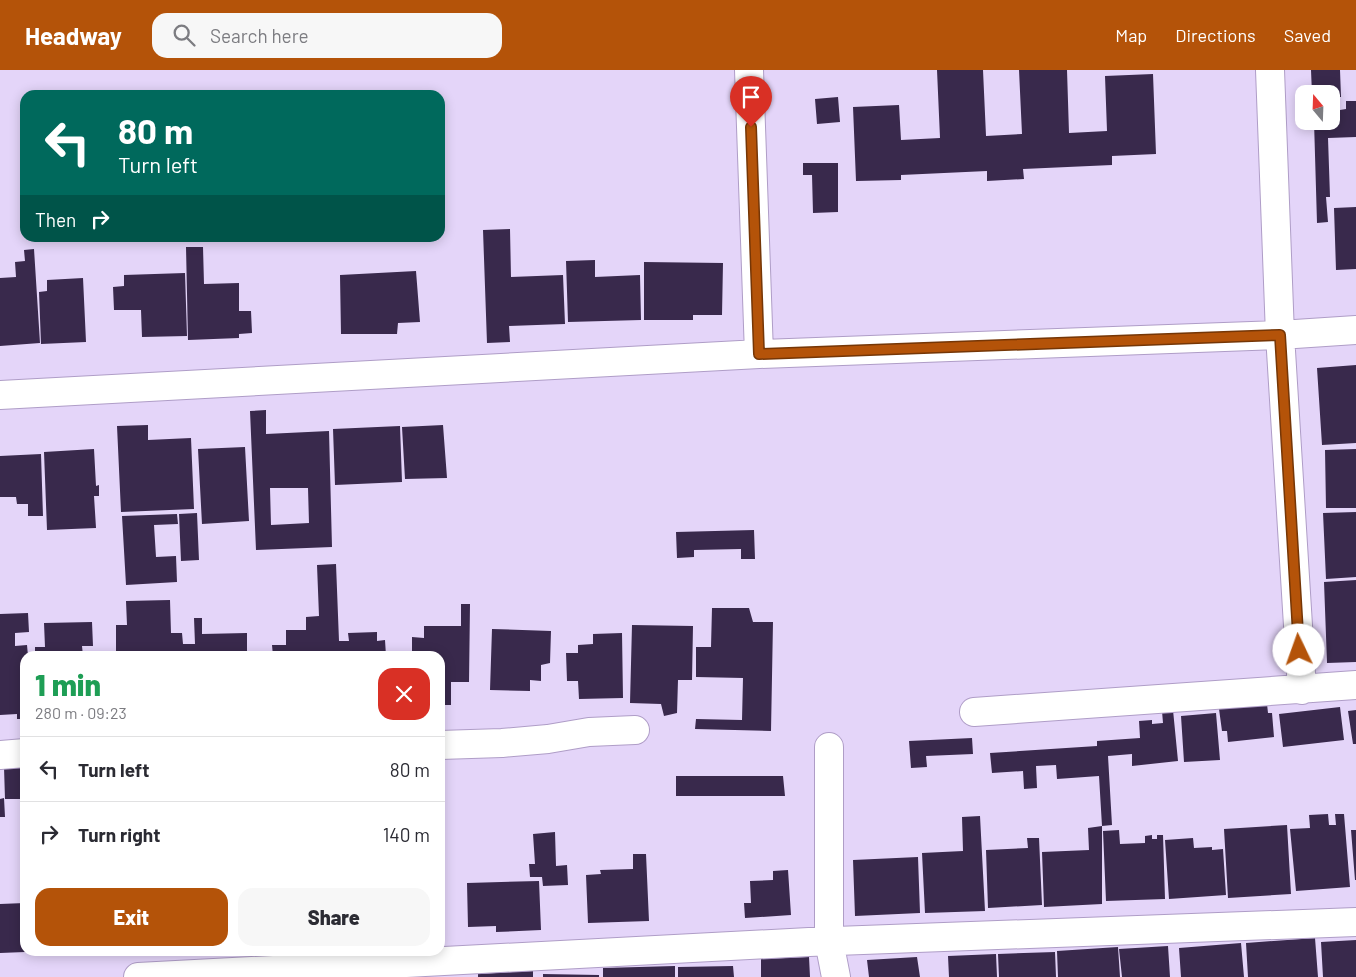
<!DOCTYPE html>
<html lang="en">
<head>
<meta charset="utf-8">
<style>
  body { margin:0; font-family:Barlow,sans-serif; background:#f7f7f7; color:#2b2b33; height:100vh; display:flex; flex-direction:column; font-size:19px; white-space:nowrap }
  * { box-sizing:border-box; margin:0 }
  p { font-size:16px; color:#7c7c81 }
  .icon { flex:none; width:28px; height:28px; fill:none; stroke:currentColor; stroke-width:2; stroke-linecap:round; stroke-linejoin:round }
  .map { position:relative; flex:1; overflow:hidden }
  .side { position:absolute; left:20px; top:581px; width:425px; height:305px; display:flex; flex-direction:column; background:#fff; border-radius:15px; box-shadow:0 2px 12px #0003 }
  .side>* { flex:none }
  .guide { position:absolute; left:20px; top:20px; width:425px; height:152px; border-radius:15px; box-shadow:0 2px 12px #0003; background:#00695c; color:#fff; overflow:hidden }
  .needle { width:32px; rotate:341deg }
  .fabs { position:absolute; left:1295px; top:15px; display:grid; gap:10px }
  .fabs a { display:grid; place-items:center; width:45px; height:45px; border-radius:10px; background:#fff; box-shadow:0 2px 12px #0003; font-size:25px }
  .pin { position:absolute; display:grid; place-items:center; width:42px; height:42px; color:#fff; margin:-51px -21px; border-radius:50% 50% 50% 0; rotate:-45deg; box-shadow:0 0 5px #0007 }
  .pin .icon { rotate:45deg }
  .me { position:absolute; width:55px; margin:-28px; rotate:357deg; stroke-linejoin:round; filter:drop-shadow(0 0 4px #0008) }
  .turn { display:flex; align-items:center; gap:18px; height:105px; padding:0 15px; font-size:22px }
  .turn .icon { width:65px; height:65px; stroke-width:2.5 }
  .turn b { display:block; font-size:35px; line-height:42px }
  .then { display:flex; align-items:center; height:48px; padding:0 15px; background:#0003; gap:10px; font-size:19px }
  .round { display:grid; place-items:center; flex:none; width:52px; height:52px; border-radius:15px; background:#f7f7f7 }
  .overview { display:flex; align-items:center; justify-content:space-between; height:85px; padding:0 15px }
  h1 { font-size:30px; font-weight:800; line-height:38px; color:#1e9e55 }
  .primary-button { display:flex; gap:10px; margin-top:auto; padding:10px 15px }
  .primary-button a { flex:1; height:58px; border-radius:15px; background:#b45309; color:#fff; font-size:20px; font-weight:800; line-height:58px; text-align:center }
  .primary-button a+a { background:#f7f7f7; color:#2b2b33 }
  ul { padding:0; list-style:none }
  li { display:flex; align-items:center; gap:15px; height:65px; padding:0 15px; border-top:1px solid #e1e1e2 }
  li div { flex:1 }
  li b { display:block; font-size:19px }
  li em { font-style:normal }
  header { display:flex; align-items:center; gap:30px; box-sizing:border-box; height:70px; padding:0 25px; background:#b45309; color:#fff }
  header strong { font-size:24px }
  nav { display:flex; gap:28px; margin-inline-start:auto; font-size:18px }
  .search { width:350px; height:45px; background:#f7f7f7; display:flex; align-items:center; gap:12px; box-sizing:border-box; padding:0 18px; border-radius:15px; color:#7c7c81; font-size:19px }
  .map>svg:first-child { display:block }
  .building { fill:#39294c; fill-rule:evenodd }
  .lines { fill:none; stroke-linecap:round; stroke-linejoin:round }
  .minor-casing { stroke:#af9dc7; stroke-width:30 }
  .minor { stroke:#fff; stroke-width:28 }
  .route-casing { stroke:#753606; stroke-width:12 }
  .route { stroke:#b45309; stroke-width:9 }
</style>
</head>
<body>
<header>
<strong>Headway</strong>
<div class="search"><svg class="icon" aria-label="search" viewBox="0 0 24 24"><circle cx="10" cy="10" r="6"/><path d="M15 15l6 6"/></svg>Search here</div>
<nav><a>Map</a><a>Directions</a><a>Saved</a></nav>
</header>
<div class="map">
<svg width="1356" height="907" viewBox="0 0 1356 907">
  <rect width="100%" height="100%" fill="#e4d5f9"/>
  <!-- building -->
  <path class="building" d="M 937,0 L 983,0 L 986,66 L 1022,64 L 1019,0 L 1067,0 L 1069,63 L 1107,61 L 1105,6 L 1153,4 L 1156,84 L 1112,86 L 1112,95 L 1023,99 L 1024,109 L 987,111 L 987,101 L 901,105 L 901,110 L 856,111 L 853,37 L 899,35 L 901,70 L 940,68 Z
    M 1311,0 L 1340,0 L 1341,27 L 1331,27 L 1331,24 L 1312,24 Z
    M 838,27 L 840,52 L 817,54 L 815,29 Z
    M 1331,30 L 1339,30 L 1340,40 L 1346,39 L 1346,31 L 1356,31 L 1356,67 L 1328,68 L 1330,127 L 1326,127 L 1328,152 L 1317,153 L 1314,51 L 1331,51 Z
    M 803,93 L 838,93 L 838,142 L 813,143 L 812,105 L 803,105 Z
    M 1356,137 L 1356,199 L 1336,200 L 1334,138 Z
    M 510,159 L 511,207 L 563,205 L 565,254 L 509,256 L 510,272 L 487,273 L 483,160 Z
    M 186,177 L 203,177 L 204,214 L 239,213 L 239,241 L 251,241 L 252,263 L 239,264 L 239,268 L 188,270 Z
    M 34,179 L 40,273 L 0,276 L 0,208 L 16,207 L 15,192 L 25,191 L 24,180 Z
    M 595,190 L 595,207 L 640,205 L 641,250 L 568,252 L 566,191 Z
    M 644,192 L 723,193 L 722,245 L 693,245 L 693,250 L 644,250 Z
    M 416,201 L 420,252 L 398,253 L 397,264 L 341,264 L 340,205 Z
    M 185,203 L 187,266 L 142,267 L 141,240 L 114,240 L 113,217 L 124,216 L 124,205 Z
    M 83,208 L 86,272 L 41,274 L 39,222 L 47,221 L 47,210 Z
    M 1356,295 L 1356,373 L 1322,375 L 1317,298 Z
    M 266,340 L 266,364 L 329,361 L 332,477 L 256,480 L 250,341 ZM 270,418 L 314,418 L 308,418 L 309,453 L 271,455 Z
    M 148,355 L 148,370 L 191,368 L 194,439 L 121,442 L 117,356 Z
    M 443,355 L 447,408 L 405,409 L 402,357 Z
    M 400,356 L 402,412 L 335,415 L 333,359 Z
    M 245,377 L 249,451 L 202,454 L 198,379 Z
    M 94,379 L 96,416 L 99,415 L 99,426 L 94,426 L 96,458 L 47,460 L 44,382 Z
    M 1356,379 L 1356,438 L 1326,438 L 1325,380 Z
    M 41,384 L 43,446 L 28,446 L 28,434 L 17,434 L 16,427 L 0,427 L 0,386 Z
    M 1356,442 L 1356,507 L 1326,509 L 1323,443 Z
    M 197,443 L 199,490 L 181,491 L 179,444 Z
    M 177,444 L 178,454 L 154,455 L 156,487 L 176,486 L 177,512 L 126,515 L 122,446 Z
    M 754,460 L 755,489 L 741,489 L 741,479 L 694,480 L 694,487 L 677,488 L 676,462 Z
    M 336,494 L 339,571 L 349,571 L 348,563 L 377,562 L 377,571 L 385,570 L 386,586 L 273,586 L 272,575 L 286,575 L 286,560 L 306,560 L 306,547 L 319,546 L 317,495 Z
    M 1356,510 L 1356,592 L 1327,593 L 1324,512 Z
    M 170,530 L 171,563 L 182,563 L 183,574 L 195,574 L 194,548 L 202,548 L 202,564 L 247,563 L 247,586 L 116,586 L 116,555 L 127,555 L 126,531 Z
    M 461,534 L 470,534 L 469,612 L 451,612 L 451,635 L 440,635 L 440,586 L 412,586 L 412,567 L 424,568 L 424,556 L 461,556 Z
    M 712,538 L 749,538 L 753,552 L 773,552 L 771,661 L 695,659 L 696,649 L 742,650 L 743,608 L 696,607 L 696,577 L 711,577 Z
    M 28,543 L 29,562 L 15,563 L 15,576 L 27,575 L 28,586 L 25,586 L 25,649 L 17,649 L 17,644 L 0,645 L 0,544 Z
    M 92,552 L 93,576 L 82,576 L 83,586 L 35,586 L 35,577 L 45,577 L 44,553 Z
    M 632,555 L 693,556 L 692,610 L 678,610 L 677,643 L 664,646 L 661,634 L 630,633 Z
    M 492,559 L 551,561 L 550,593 L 541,595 L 541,611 L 530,610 L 530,621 L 490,620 Z
    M 622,563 L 623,628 L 579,629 L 578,611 L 567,611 L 566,583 L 578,583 L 578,575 L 593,574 L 593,564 Z
    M 1267,634 L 1268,643 L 1272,643 L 1274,667 L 1228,672 L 1227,661 L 1222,661 L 1219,639 Z
    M 1340,637 L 1344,670 L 1283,677 L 1279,644 Z
    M 1173,640 L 1178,691 L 1132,696 L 1132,684 L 1108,686 L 1112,755 L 1102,756 L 1099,706 L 1057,709 L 1056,695 L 1036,696 L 1037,718 L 1024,719 L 1023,701 L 992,703 L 990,683 L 1097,676 L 1097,671 L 1140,668 L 1139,651 L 1152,650 L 1152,654 L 1163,653 L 1162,641 Z
    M 1356,640 L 1356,674 L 1353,674 L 1348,641 Z
    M 1216,643 L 1220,690 L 1184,692 L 1181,646 Z
    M 972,668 L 973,684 L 926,686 L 927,697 L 911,698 L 909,671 Z
    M 25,696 L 25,729 L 5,729 L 4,697 Z
    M 676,706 L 783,706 L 785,726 L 676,726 Z
    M 4,728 L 5,747 L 0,747 L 0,729 Z
    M 1328,744 L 1329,755 L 1336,755 L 1335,744 L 1344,744 L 1350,817 L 1296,821 L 1290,759 L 1310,758 L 1309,745 Z
    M 980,746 L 985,841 L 925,843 L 922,783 L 963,781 L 962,747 Z
    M 1287,755 L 1291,824 L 1228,828 L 1224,759 Z
    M 1102,756 L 1102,834 L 1044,837 L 1042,782 L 1089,780 L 1088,758 Z
    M 1119,760 L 1120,774 L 1145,773 L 1145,766 L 1152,765 L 1152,769 L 1157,769 L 1157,765 L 1163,765 L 1165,829 L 1106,831 L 1103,761 Z
    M 1351,760 L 1356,760 L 1356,810 L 1355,810 Z
    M 555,762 L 556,796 L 567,795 L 568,815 L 543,816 L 542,807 L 530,807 L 529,794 L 535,794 L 533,764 Z
    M 1027,768 L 1039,768 L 1042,835 L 988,838 L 986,780 L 1028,778 Z
    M 1193,768 L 1194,778 L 1212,777 L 1212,780 L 1223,779 L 1226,825 L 1169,829 L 1165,770 Z
    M 633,784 L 646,784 L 649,851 L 588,853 L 586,805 L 601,804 L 600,800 L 633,799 Z
    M 918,787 L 920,843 L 855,846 L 853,790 Z
    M 788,800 L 791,845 L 745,848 L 744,833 L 751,833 L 750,811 L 773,810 L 773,801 Z
    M 539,811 L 541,860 L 496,862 L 496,856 L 468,857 L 467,813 Z
    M 25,833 L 25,882 L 0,883 L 0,834 Z
    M 1315,868 L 1318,907 L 1248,907 L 1246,873 Z
    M 1356,870 L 1356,907 L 1323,907 L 1321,872 Z
    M 1241,873 L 1244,907 L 1181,907 L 1179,878 Z
    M 1168,876 L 1170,907 L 1122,907 L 1119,879 Z
    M 1118,877 L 1120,907 L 1058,907 L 1057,881 Z
    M 1055,882 L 1056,907 L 999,907 L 998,884 Z
    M 996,884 L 997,907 L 949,907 L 948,886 Z
    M 809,887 L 810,907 L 761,907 L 761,889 Z
    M 917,887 L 920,907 L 869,907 L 867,890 Z
    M 675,896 L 675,907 L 603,907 L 603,898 Z
    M 733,896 L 734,907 L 678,907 L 678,897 Z
    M 533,901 L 533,907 L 478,907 L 478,904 Z
    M 543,904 L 599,905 L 599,907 L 543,907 Z"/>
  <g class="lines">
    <!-- minor casing -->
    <g class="minor-casing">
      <path id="minor" d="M 749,0 L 759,284
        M 1270,0 L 1280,265 L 1302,620
        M 0,325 L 759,284 L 1280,265 L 1356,260
        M 974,642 L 1356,615
        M 440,675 L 502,673 L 548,669 L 589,662 L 635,660
        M 829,677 L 829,871 L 836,907
        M 0,685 L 25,683
        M 138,907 L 809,872 L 1356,852"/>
    </g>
    <!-- minor -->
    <use href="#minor" class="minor"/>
  </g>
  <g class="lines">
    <!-- route casing -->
    <g class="route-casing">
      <path id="route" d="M 751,57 L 759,284 L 1280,265 L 1299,580"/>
    </g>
    <!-- route -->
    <use href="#route" class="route"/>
  </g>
</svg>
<div class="fabs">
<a><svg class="needle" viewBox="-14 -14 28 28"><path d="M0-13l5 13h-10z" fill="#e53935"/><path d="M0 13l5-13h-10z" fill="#7c7c81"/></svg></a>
</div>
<div class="pin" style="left:751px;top:57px;background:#d93025"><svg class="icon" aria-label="arrive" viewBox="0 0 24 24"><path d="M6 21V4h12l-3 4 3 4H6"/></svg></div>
<svg class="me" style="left:1299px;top:580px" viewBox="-20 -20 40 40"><circle r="19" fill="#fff"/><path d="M0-13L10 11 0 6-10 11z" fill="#b45309"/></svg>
<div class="guide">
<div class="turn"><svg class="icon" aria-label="left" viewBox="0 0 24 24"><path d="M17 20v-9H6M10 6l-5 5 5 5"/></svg><div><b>80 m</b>Turn left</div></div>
<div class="then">Then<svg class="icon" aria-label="right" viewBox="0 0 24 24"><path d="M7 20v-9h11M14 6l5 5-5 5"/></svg></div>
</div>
<section class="side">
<div class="overview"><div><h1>1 min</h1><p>280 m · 09:23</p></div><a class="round" style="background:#d93025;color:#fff"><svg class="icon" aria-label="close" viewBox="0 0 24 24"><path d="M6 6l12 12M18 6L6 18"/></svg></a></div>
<ul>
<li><svg class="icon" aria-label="left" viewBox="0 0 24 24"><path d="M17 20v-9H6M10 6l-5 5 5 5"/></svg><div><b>Turn left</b></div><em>80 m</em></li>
<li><svg class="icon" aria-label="right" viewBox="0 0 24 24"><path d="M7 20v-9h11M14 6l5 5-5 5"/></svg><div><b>Turn right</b></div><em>140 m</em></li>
</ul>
<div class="primary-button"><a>Exit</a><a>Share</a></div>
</section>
</div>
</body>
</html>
